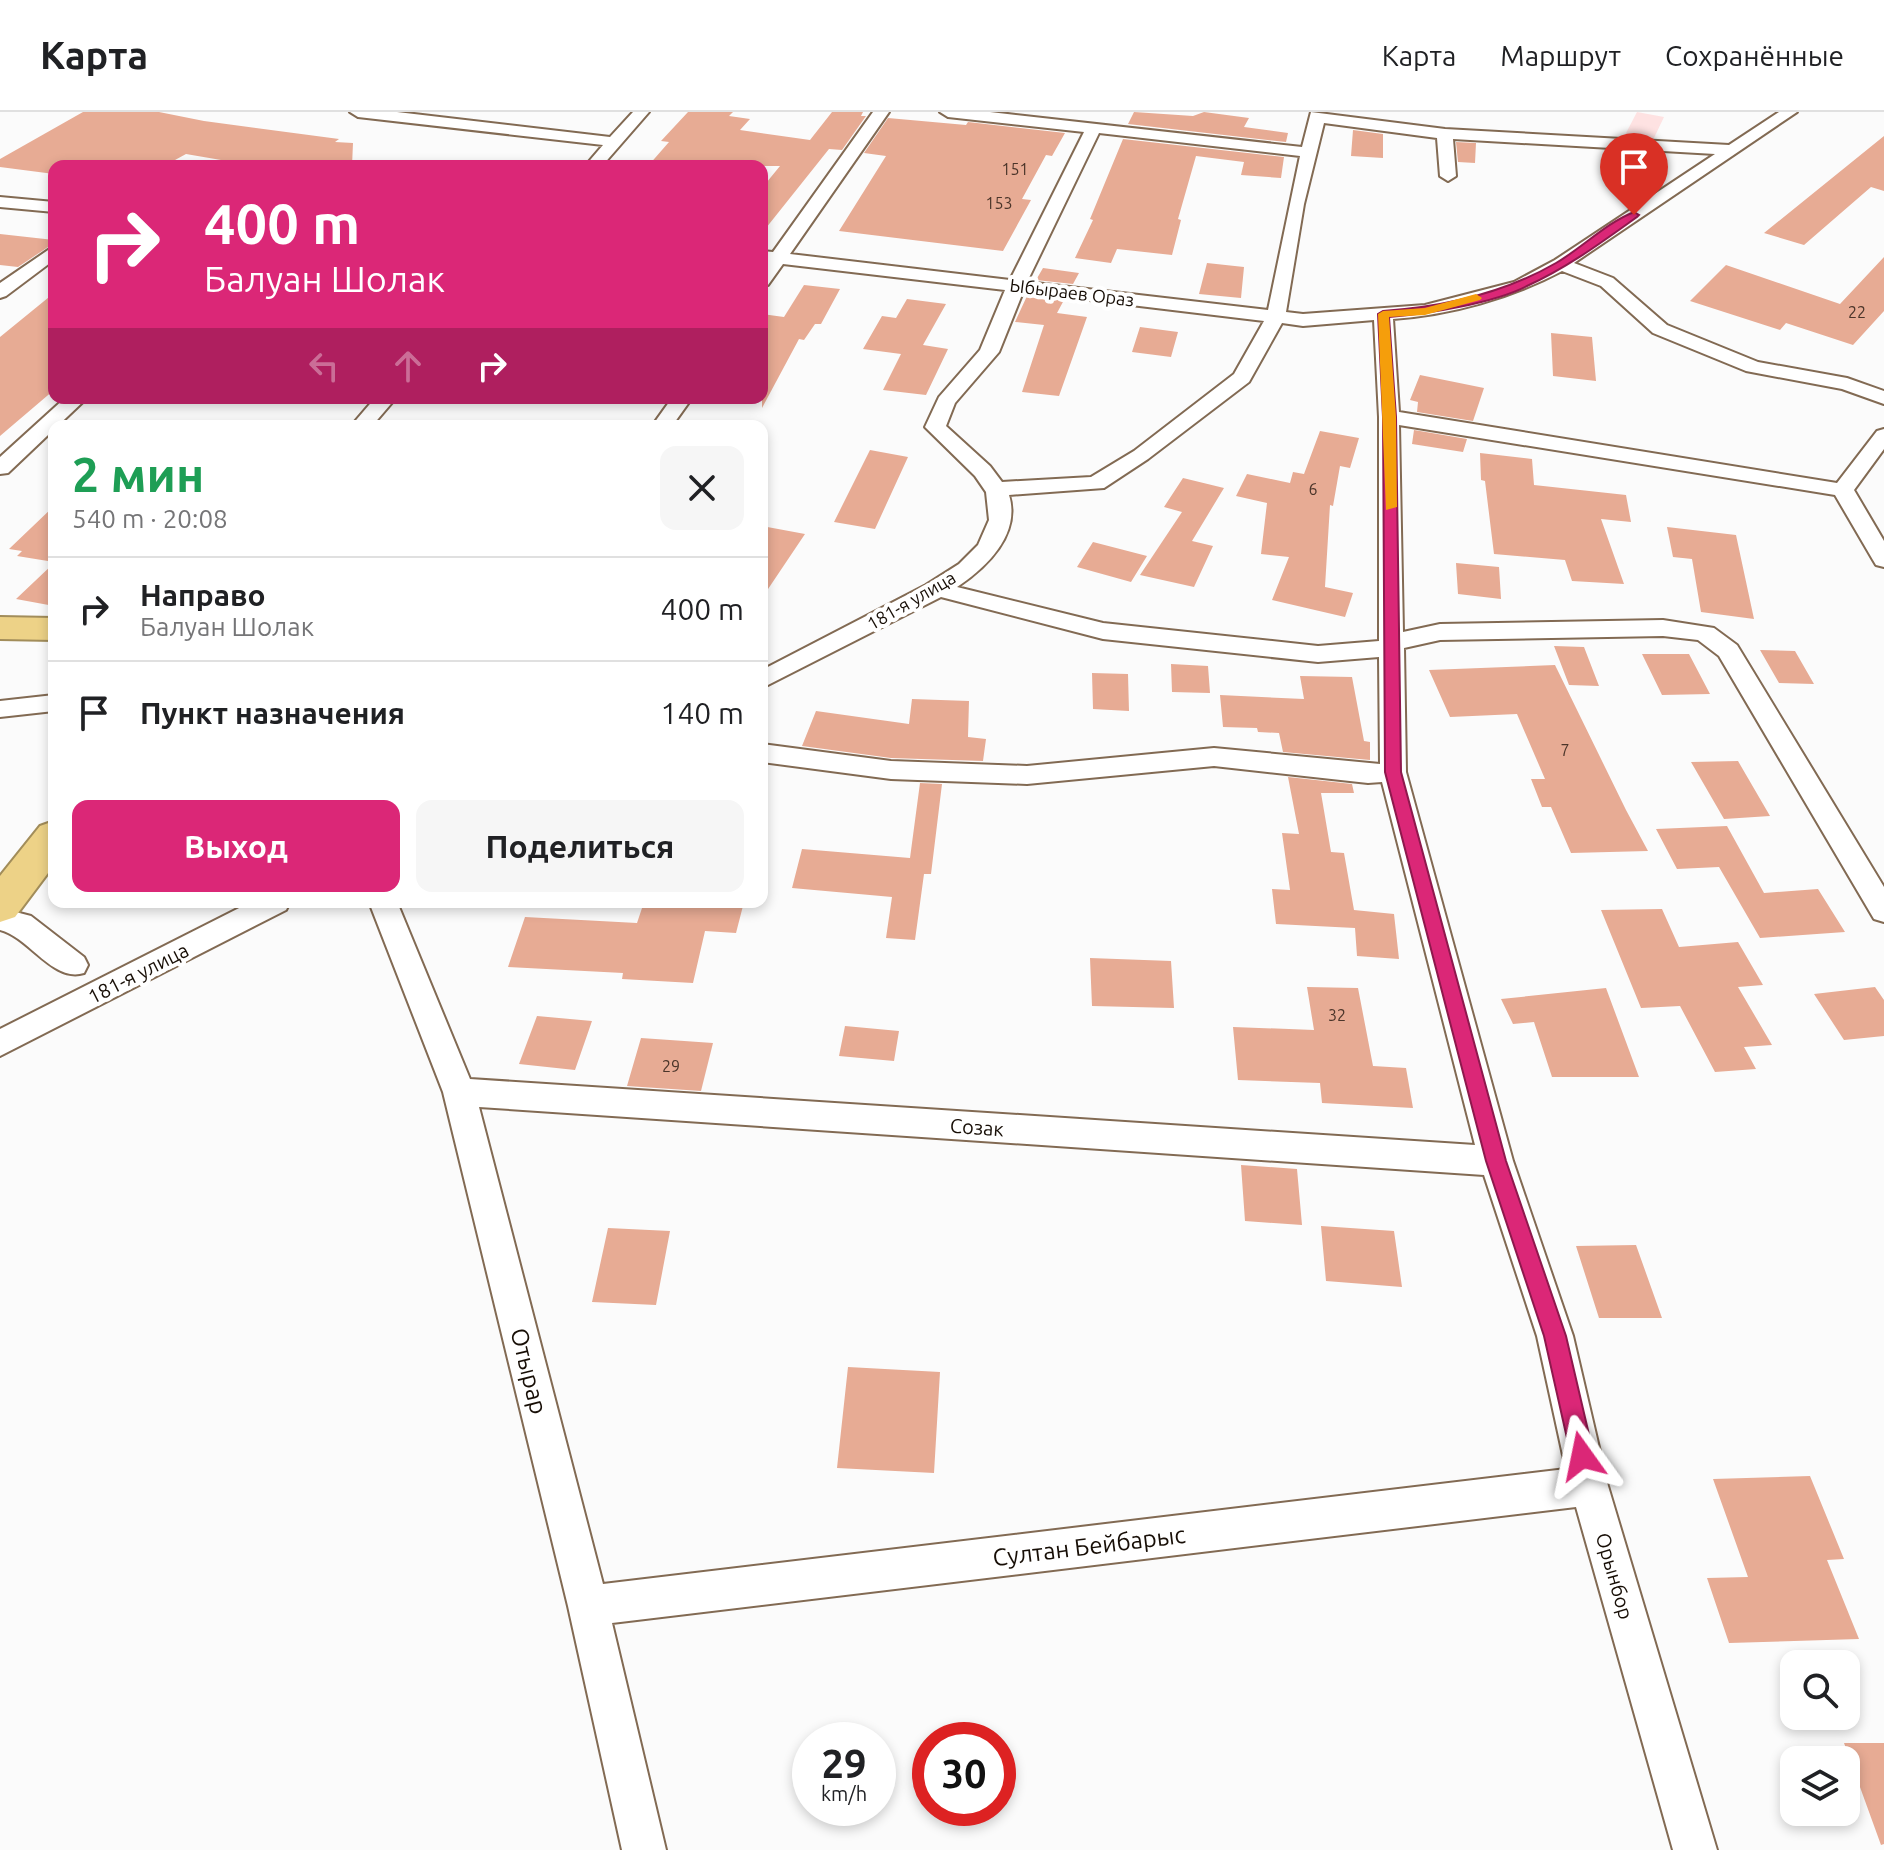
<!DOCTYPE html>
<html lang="ru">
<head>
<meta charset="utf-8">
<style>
  body { margin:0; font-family:Ubuntu,sans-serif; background:#f6f6f6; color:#202124; height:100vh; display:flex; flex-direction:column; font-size:30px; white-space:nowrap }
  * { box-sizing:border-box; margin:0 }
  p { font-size:26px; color:#757577 }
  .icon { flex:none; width:44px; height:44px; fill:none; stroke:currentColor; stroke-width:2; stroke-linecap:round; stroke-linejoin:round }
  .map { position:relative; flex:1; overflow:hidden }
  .sheet { position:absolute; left:48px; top:308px; width:720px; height:488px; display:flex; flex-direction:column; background:#fff; border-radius:16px; box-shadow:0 4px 12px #0003 }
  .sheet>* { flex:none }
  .hud { position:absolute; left:48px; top:48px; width:720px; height:244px; border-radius:16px; box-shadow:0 4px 12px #0003; background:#db2777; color:#fff; overflow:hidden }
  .buttons { position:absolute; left:1780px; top:1538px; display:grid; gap:16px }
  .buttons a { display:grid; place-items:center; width:80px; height:80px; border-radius:16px; background:#fff; box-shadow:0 4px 12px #0003; font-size:40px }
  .speed { position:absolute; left:792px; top:1610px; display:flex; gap:16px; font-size:40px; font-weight:700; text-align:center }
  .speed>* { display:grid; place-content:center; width:104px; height:104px; border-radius:50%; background:#fff; box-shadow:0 4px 12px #0003; line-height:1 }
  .speed small { font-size:20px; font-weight:400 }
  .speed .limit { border:12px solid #d22; background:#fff; color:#111 }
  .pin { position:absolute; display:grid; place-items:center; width:68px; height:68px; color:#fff; margin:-82px -34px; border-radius:50% 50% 50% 0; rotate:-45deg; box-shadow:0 0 8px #0007 }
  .pin .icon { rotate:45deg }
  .me { position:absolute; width:88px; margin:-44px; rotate:348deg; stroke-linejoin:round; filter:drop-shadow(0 0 6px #0008) }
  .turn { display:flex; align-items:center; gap:28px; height:168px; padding:0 24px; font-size:36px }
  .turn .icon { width:104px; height:104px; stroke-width:2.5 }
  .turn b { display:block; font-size:56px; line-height:68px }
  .lanes { display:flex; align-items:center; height:76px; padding:0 24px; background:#0003; justify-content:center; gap:40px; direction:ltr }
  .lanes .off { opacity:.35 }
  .round { display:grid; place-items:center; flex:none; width:84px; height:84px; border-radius:16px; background:#f6f6f6 }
  .overview { display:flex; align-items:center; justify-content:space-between; height:136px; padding:0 24px }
  h1 { font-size:48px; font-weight:700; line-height:60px; color:#1e9e55 }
  .primary-button { display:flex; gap:16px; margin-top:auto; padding:16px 24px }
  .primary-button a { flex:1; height:92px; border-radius:16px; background:#db2777; color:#fff; font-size:32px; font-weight:700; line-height:92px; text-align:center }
  .primary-button a+a { background:#f6f6f6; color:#202124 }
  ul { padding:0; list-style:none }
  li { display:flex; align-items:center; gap:24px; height:104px; padding:0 24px; border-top:2px solid #e0e0e0 }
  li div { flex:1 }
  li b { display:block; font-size:30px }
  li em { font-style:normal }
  header { display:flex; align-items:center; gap:48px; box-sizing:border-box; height:112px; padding:0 40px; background:#fff; border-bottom:2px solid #e0e0e0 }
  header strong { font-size:38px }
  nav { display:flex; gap:44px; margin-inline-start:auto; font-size:28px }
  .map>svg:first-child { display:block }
  .green { fill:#fee2e2 }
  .building { fill:#e7ab94 }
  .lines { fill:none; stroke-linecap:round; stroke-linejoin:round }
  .minor-casing { stroke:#826a53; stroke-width:4 }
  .highway-casing { stroke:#a28d5a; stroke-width:4 }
  .minor { fill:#fff; fill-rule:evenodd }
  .highway { fill:#edd287; fill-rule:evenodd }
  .route { fill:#db2777; stroke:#8e194d; stroke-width:2 }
  .slow { fill:#f59e0b }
  .labels { text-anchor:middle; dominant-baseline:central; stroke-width:8; stroke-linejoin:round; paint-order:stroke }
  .number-label { font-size:16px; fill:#4b352a }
  .far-street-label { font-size:18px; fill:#170e06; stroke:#fff }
  .street-label { font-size:20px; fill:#170e06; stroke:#fff }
  .near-street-label { font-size:24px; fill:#170e06; stroke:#fff }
</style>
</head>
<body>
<header>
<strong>Карта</strong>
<nav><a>Карта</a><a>Маршрут</a><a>Сохранённые</a></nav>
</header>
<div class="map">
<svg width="1884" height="1738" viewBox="0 0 1884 1738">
  <rect width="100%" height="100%" fill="#fbfbfb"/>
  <!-- green -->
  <path class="green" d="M 1637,0 L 1664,5 L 1653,28 L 1625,23 Z"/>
  <!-- building -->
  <path class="building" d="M 83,0 L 159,0 L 204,9 L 339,27 L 335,30 L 353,31 L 352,54 L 256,54 L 186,42 L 164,54 L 54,54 L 54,62 L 0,55 L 0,47 Z
    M 688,0 L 733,0 L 729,4 L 750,7 L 740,18 L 810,28 L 832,0 L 863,0 L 861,4 L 866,4 L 842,38 L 829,37 L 762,121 L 762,76 L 780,54 L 648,54 L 669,30 L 661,29 Z
    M 1134,0 L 1193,4 L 1204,0 L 1249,6 L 1244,15 L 1288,21 L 1286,30 L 1128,12 Z
    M 888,6 L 966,13 L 968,10 L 1065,21 L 1052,44 L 1046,43 L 1022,87 L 1031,88 L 1003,139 L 839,119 L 886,44 L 864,41 Z
    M 1353,18 L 1383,22 L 1383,46 L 1351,44 Z
    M 1884,24 L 1884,79 L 1871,75 L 1804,133 L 1764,121 Z
    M 1123,27 L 1284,45 L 1281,66 L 1241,63 L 1244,50 L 1196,44 L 1178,107 L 1181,108 L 1172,143 L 1117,137 L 1111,151 L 1075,146 L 1093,108 L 1090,107 Z
    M 1456,30 L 1476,31 L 1475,51 L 1458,50 Z
    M 0,122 L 54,128 L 54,131 L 18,155 L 0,153 Z
    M 1884,145 L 1884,199 L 1853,233 L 1786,211 L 1780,218 L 1690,189 L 1726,153 L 1840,192 Z
    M 1207,151 L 1244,155 L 1241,186 L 1199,182 Z
    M 1043,156 L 1079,161 L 1073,172 L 1036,168 Z
    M 804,173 L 840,177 L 821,212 L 815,212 L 804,228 L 799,227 L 762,296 L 762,202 L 784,205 Z
    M 54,181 L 54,278 L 0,324 L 0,225 Z
    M 1027,184 L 1064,188 L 1057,201 L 1087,205 L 1059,284 L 1022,280 L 1044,213 L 1015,210 Z
    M 907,187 L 946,192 L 923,233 L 948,237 L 926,283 L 883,278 L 901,242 L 863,237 L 882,204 L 896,206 Z
    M 1140,215 L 1178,220 L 1171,245 L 1132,240 Z
    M 1551,221 L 1592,225 L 1596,269 L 1553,264 Z
    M 1420,263 L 1484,276 L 1473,309 L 1417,300 L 1418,290 L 1410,288 Z
    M 1414,318 L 1467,327 L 1463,340 L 1412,332 Z
    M 1320,319 L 1359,326 L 1350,356 L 1340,354 L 1333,394 L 1330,393 L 1325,475 L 1353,481 L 1345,505 L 1272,488 L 1289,445 L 1261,442 L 1267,391 L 1236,384 L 1247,362 L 1290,371 L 1293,360 L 1304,362 Z
    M 870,338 L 908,345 L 875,417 L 834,410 Z
    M 1480,341 L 1532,347 L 1534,373 L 1626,383 L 1631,410 L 1601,407 L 1624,472 L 1572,469 L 1565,448 L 1494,442 L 1485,369 L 1481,368 Z
    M 1183,366 L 1224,376 L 1192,429 L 1213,434 L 1194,475 L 1140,463 L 1182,400 L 1164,395 Z
    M 54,394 L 54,450 L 17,444 L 22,439 L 9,437 Z
    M 762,414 L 805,422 L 762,486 Z
    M 1667,415 L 1736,423 L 1754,507 L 1701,500 L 1692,447 L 1673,445 Z
    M 1093,430 L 1147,444 L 1131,470 L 1077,455 Z
    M 54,451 L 54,494 L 16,487 Z
    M 1456,451 L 1499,455 L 1501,487 L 1458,482 Z
    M 1554,534 L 1584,535 L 1599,574 L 1569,573 Z
    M 1760,538 L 1795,539 L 1814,572 L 1779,571 Z
    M 1642,542 L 1689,542 L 1710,582 L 1662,583 Z
    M 1171,552 L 1208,554 L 1210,581 L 1172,580 Z
    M 1555,553 L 1626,698 L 1648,739 L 1571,741 L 1551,695 L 1542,695 L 1531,667 L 1545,667 L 1517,602 L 1450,605 L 1429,558 Z
    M 1092,561 L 1128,562 L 1129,599 L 1093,597 Z
    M 1300,564 L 1352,565 L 1364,629 L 1370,630 L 1370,648 L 1283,640 L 1279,621 L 1258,620 L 1257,616 L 1223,615 L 1220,583 L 1304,587 Z
    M 912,587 L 969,589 L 968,625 L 986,627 L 983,649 L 891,646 L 802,634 L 816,599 L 909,612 Z
    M 1738,649 L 1770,704 L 1724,707 L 1691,650 Z
    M 1288,665 L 1352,672 L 1354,681 L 1321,681 L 1331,740 L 1344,741 L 1354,798 L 1394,802 L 1399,847 L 1357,844 L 1355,816 L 1276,812 L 1272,777 L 1290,778 L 1282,721 L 1299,722 Z
    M 920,671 L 942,672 L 931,762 L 924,762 L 915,828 L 886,826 L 892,785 L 792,776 L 802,737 L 910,746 Z
    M 1727,714 L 1764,781 L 1818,777 L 1845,820 L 1760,826 L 1719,755 L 1677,757 L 1656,717 Z
    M 644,790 L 744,790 L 736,821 L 705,819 L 693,871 L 622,867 L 623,861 L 508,855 L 525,805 L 637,811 Z
    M 1662,797 L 1679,835 L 1738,830 L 1763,873 L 1738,875 L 1772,933 L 1744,935 L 1756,957 L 1715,960 L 1680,894 L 1641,896 L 1601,798 Z
    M 1090,846 L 1171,849 L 1174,896 L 1092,894 Z
    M 1307,875 L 1358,876 L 1373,954 L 1406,956 L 1413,996 L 1322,991 L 1320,971 L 1238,968 L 1233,915 L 1314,918 Z
    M 1875,875 L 1884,888 L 1884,924 L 1844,928 L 1814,882 Z
    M 1606,876 L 1639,965 L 1552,965 L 1534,910 L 1513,912 L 1501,887 Z
    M 537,904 L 592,909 L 575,958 L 519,952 Z
    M 845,914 L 899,919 L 894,949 L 839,944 Z
    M 641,926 L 713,931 L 701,979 L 627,974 Z
    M 1241,1053 L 1297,1057 L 1302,1113 L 1245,1109 Z
    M 1321,1114 L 1394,1119 L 1402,1175 L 1326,1169 Z
    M 608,1116 L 670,1119 L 656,1193 L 592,1190 Z
    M 1636,1133 L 1662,1206 L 1599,1206 L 1576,1134 Z
    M 848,1255 L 940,1260 L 934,1361 L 837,1356 Z
    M 1810,1364 L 1844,1447 L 1827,1448 L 1859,1527 L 1729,1531 L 1707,1466 L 1748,1465 L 1713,1367 Z
    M 1844,1631 L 1884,1631 L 1884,1732 L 1881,1733 Z"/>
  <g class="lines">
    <!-- minor casing -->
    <g class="minor-casing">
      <path id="minor" d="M 350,0 L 397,0 L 610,25 L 633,0 L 649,0 L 602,54 L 585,54 L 603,33 L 358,5 Z
        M 873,0 L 889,0 L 790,142 L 1010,168 L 1084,20 L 948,5 L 940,0 L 990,0 L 1302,35 L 1311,0 L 1445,17 L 1729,33 L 1779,0 L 1797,0 L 1574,151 L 1613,166 L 1667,213 L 1758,250 L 1847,266 L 1884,279 L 1884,292 L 1842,277 L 1746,259 L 1653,221 L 1601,174 L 1562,159 C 1511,186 1451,203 1393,207 L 1399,300 L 1837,371 L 1877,319 L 1884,317 L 1884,337 L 1854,378 L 1884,429 L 1884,455 L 1876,453 L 1873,448 L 1835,383 L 1399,313 L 1403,520 L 1440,512 L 1663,508 L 1714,516 L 1737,533 L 1884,775 L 1884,810 L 1874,807 L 1719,544 L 1698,528 L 1663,524 L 1440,528 L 1404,536 L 1406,660 L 1513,1049 L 1573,1224 L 1608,1374 L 1717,1738 L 1673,1738 L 1576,1395 L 612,1511 L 666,1738 L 622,1738 L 568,1494 L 443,980 L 369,790 L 397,790 L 470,967 L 1475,1033 L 1382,670 L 1368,671 L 1214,654 L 1027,672 L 891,667 L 762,650 L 762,632 L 891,649 L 1027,654 L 1214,636 L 1380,652 L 1379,545 L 1318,550 L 1103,527 L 941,485 L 762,576 L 762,558 L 926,473 L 959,452 L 978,433 L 989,408 L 986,380 L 975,364 L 925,315 L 939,285 L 980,238 L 1005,178 L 783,152 L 768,173 L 762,174 L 762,156 L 766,150 L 762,149 L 762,139 L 773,140 ZM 1324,11 L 1437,26 L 1440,64 L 1448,69 L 1456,64 L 1453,27 L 1715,42 L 1555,148 L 1514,170 L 1425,193 L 1303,202 L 1286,200 L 1304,92 ZM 1099,21 L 1300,44 L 1268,198 L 1027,170 ZM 1023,180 L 1264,209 L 1234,262 L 1134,339 L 1091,365 L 1002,370 L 990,354 L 946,314 L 955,291 L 999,240 ZM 1374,208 L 1379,305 L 1379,529 L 1318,534 L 1103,511 L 957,475 C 987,455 1021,422 1009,383 L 1104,376 L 1148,347 L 1249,270 L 1282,211 L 1303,214 ZM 479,995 L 1484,1063 L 1537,1224 L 1566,1357 L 603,1472 Z
        M 0,85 L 54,90 L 54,100 L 0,95 Z
        M 54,134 L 54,148 L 6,184 L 0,186 L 0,171 Z
        M 65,286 L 87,286 L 8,361 L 0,362 L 0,345 Z
        M 375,286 L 396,286 L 372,314 L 351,314 Z
        M 672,286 L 692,286 L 672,314 L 652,314 Z
        M 54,583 L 54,599 L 0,605 L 0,589 Z
        M 251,790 L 290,790 L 286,798 L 0,944 L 0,917 Z
        M 0,796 L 31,804 L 84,845 L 88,853 L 84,861 C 53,871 29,825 0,818 Z"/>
    </g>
    <!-- highway casing -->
    <g class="highway-casing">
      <path id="highway" d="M 0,505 L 54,506 L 54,528 L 0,527 Z
        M 54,709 L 54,753 L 15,805 L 0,810 L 0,764 L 40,714 Z"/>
    </g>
    <!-- minor -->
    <use href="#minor" class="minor"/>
    <!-- highway -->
    <use href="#highway" class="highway"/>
  </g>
  <!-- route -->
  <path class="route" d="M 1634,100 L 1639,103 L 1637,105 C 1602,130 1567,156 1527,174 C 1494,191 1427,202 1389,205 L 1396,305 L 1401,660 L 1506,1049 L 1566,1224 L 1594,1344 L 1590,1353 L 1582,1356 L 1574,1353 L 1571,1344 L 1544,1224 L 1486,1049 L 1385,660 L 1383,305 L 1378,202 L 1383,199 C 1443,195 1504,181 1556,151 C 1582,136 1606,111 1634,100 Z"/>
  <!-- slow -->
  <path class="slow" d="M 1476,182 L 1482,186 L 1480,188 L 1425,203 L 1389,205 L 1396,305 L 1397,395 L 1386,398 L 1378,202 L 1383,199 L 1425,196 Z"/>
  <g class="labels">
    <!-- number labels -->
    <g class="number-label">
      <text x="1015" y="57">151</text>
      <text x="999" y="91">153</text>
      <text x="1857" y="200">22</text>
      <text x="1313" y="377">6</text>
      <text x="1565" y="638">7</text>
      <text x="1337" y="903">32</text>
      <text x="671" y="954">29</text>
    </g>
    <!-- far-street labels -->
    <g class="far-street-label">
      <text transform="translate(1072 180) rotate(7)">Ыбыраев Ораз</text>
      <text transform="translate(911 488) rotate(-30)">181-я улица</text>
    </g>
    <!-- street labels -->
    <g class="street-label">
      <text transform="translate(138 861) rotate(-27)">181-я улица</text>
      <text transform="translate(977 1015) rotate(4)">Созак</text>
      <text transform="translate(1615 1464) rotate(74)">Орынбор</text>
    </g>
    <!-- near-street labels -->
    <g class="near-street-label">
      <text transform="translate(529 1259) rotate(76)">Отырар</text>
      <text transform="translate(1089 1434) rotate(-7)">Султан Бейбарыс</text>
    </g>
  </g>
</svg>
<div class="buttons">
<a><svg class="icon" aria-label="search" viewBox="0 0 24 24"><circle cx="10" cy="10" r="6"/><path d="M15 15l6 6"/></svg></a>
<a><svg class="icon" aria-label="layers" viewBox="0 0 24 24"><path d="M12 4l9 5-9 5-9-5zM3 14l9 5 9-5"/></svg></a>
</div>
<div class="speed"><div>29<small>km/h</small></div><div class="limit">30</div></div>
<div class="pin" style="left:1634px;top:103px;background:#d93025"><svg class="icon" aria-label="arrive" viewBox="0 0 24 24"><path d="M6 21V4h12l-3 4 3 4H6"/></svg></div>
<svg class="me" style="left:1582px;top:1344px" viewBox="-20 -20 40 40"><path d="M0-17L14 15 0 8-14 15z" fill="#db2777" stroke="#fff" stroke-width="4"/></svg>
<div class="hud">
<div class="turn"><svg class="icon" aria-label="right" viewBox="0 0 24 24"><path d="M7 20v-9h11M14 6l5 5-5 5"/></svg><div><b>400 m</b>Балуан Шолак</div></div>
<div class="lanes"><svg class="icon off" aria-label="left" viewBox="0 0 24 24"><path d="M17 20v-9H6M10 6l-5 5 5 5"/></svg><svg class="icon off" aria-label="ahead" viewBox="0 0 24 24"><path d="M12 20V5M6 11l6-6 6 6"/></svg><svg class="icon" aria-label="right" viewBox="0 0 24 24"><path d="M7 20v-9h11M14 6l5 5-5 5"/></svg></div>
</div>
<section class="sheet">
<div class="overview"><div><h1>2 мин</h1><p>540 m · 20:08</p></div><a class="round"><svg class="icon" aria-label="close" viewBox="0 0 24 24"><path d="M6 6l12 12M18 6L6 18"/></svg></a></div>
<ul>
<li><svg class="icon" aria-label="right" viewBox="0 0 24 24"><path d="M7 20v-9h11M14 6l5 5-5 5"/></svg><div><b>Направо</b><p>Балуан Шолак</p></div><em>400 m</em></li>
<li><svg class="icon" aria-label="arrive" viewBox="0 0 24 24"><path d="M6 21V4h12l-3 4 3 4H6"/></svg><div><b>Пункт назначения</b></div><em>140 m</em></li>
</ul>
<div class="primary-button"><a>Выход</a><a>Поделиться</a></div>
</section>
</div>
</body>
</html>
